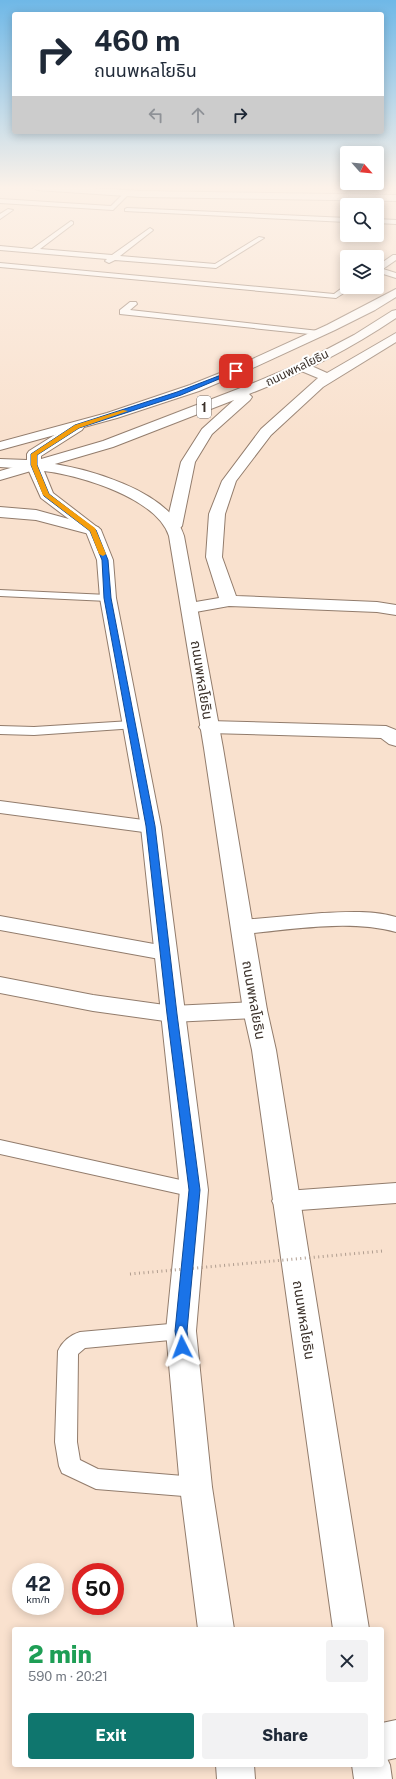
<!DOCTYPE html>
<html lang="en">
<head>
<meta charset="utf-8">
<style>
  body { margin:0; font-family:"Public Sans","Noto Sans Thai",sans-serif; background:#f2f2f3; color:#1f2937; height:100vh; display:flex; flex-direction:column; font-size:15px; white-space:nowrap }
  * { box-sizing:border-box; margin:0 }
  p { font-size:13px; color:#747a83 }
  .icon { flex:none; width:22px; height:22px; fill:none; stroke:currentColor; stroke-width:2; stroke-linecap:round; stroke-linejoin:round }
  .map { position:relative; flex:1; overflow:hidden }
  .details { position:absolute; left:12px; top:1627px; width:372px; height:140px; display:flex; flex-direction:column; background:#fff; border-radius:4px; box-shadow:0 2px 10px #0003 }
  .details>* { flex:none }
  .hud { position:absolute; left:12px; top:12px; width:372px; height:122px; border-radius:4px; box-shadow:0 2px 10px #0003; background:#fff; color:#1f2937; overflow:hidden }
  .needle { width:26px; rotate:117deg }
  .controls { position:absolute; left:340px; top:146px; display:grid; gap:8px }
  .controls a { display:grid; place-items:center; width:44px; height:44px; border-radius:4px; background:#fff; box-shadow:0 2px 10px #0003; font-size:20px }
  .speed { position:absolute; left:12px; top:1563px; display:flex; gap:8px; font-size:20px; font-weight:700; text-align:center }
  .speed>* { display:grid; place-content:center; width:52px; height:52px; border-radius:50%; background:#fff; box-shadow:0 2px 10px #0003; line-height:1 }
  .speed small { font-size:10px; font-weight:400 }
  .speed .limit { border:6px solid #d22; background:#fff; color:#111 }
  .pin { position:absolute; display:grid; place-items:center; width:34px; height:34px; color:#fff; margin:-17px; border-radius:8px; box-shadow:0 2px 6px #0006 }
  .me { position:absolute; width:44px; margin:-22px; rotate:357deg; stroke-linejoin:round; filter:drop-shadow(0 0 3px #0008) }
  .turn { display:flex; align-items:center; gap:14px; height:84px; padding:0 16px; font-size:18px }
  .turn .icon { width:52px; height:52px; stroke-width:2.5 }
  .turn b { display:block; font-size:28px; line-height:34px }
  .lanes { display:flex; align-items:center; height:38px; padding:0 16px; background:#0003; justify-content:center; gap:20px; direction:ltr }
  .lanes .off { opacity:.35 }
  .round { display:grid; place-items:center; flex:none; width:42px; height:42px; border-radius:4px; background:#f2f2f3 }
  .head { display:flex; align-items:center; justify-content:space-between; height:68px; padding:0 16px }
  h1 { font-size:24px; font-weight:800; line-height:30px; color:#1e9e55 }
  .button { display:flex; gap:8px; margin-top:auto; padding:8px 16px }
  .button a { flex:1; height:46px; border-radius:4px; background:#0f766e; color:#fff; font-size:16px; font-weight:800; line-height:46px; text-align:center }
  .button a+a { background:#f2f2f3; color:#1f2937 }
  .map>svg:first-child { display:block }
  .lines { fill:none; stroke-linecap:round; stroke-linejoin:round }
  .lane-casing { stroke:#927c6c; stroke-width:2 }
  .street-casing { stroke:#927c6c; stroke-width:2 }
  .secondary-casing { stroke:#927c6c; stroke-width:2 }
  .primary-casing { stroke:#927c6c; stroke-width:2 }
  .lane { fill:#fff; fill-rule:evenodd }
  .street { fill:#fff; fill-rule:evenodd }
  .secondary { fill:#fff; fill-rule:evenodd }
  .primary { fill:#fff; fill-rule:evenodd }
  .path-bridge { stroke:#b09d8f; stroke-width:3; stroke-dasharray:1 3.5; stroke-linecap:butt }
  .route { fill:#1a73e8; stroke:#114b97 }
  .slow { fill:#f59e0b }
  .labels { text-anchor:middle; dominant-baseline:central; stroke-width:4; stroke-linejoin:round; paint-order:stroke }
  .far-street-label { font-size:12px; fill:#3b312a; stroke:#fff }
  .shield { fill:#fff; stroke:#766f6a; stroke-width:1 }
  .shield-label { font-size:13px; font-weight:bold; fill:#3b312a }
  .street-label { font-size:14px; fill:#3b312a; stroke:#fff }
</style>
</head>
<body>
<div class="map">
<svg width="396" height="1779" viewBox="0 0 396 1779">
  <rect width="100%" height="100%" fill="#f9e1ce"/>
  <g class="lines">
    <!-- lane casing -->
    <g class="lane-casing">
      <path id="lane" d="M 125,192 L 130,193 L 113,210 L 0,203 L 0,199 L 111,206 Z
        M 127,208 L 347,218 L 347,222 L 125,211 L 125,209 Z
        M 8,209 L 13,210 L 0,219 L 0,214 Z
        M 377,219 L 396,220 L 396,224 L 377,223 Z
        M 71,221 L 73,222 L 73,224 L 40,249 L 112,255 L 150,228 L 153,230 L 152,231 L 120,256 L 215,264 L 259,237 L 264,238 L 216,268 L 115,260 L 109,263 L 105,261 L 107,259 L 0,250 L 0,246 L 32,249 Z
        M 393,255 L 396,255 L 396,260 L 383,269 L 396,273 L 396,278 L 377,272 L 377,266 Z
        M 0,263 L 334,294 L 346,285 L 347,287 L 353,287 L 336,298 L 0,267 Z
        M 130,302 L 136,302 L 137,304 L 130,310 L 319,331 L 323,333 L 319,335 L 120,314 L 120,310 Z
        M 0,590 L 108,595 L 114,598 L 108,601 L 0,596 Z
        M 131,721 L 136,722 L 137,725 L 136,728 L 34,735 L 0,734 L 0,726 L 34,727 Z
        M 0,1140 L 194,1183 L 201,1185 L 203,1190 L 201,1195 L 194,1197 L 0,1154 Z
        M 181,1323 L 188,1325 L 191,1331 L 188,1337 L 181,1339 L 85,1348 L 78,1354 L 77,1442 L 80,1460 L 98,1469 L 196,1477 L 204,1480 L 207,1487 L 204,1494 L 196,1497 L 96,1489 L 62,1473 L 59,1466 L 55,1442 L 58,1351 C 62,1342 70,1335 80,1332 Z"/>
    </g>
    <!-- street casing -->
    <g class="street-casing">
      <path id="street" d="M 32,187 L 76,187 L 141,191 L 396,195 L 396,201 L 141,197 L 37,190 Z
        M 396,333 L 396,342 L 323,387 L 271,435 L 236,481 L 225,514 L 222,557 L 236,596 L 377,602 L 396,605 L 396,615 L 377,612 L 229,606 L 190,613 L 184,612 L 182,608 L 184,604 L 219,598 L 206,557 L 209,514 L 222,481 L 261,429 L 318,378 L 299,370 L 297,367 L 299,364 L 307,364 L 327,373 Z
        M 209,721 L 386,726 L 396,730 L 396,746 L 389,744 L 381,738 L 209,733 L 202,731 L 199,727 L 202,723 Z
        M 0,801 L 151,821 L 158,823 L 161,827 L 158,831 L 151,833 L 0,813 Z
        M 322,913 C 346,912 372,910 396,917 L 396,932 C 347,919 292,930 242,934 L 234,932 L 231,927 L 234,922 L 242,920 Z
        M 0,916 L 165,946 L 173,948 L 177,953 L 173,958 L 165,960 L 0,930 Z
        M 0,977 L 93,995 L 172,1006 L 255,1002 L 264,1004 L 267,1010 L 264,1016 L 255,1018 L 172,1022 L 93,1011 L 0,993 Z
        M 396,1183 L 396,1203 L 286,1211 L 276,1208 L 272,1201 L 276,1194 L 286,1191 Z
        M 396,1720 L 396,1758 L 382,1761 L 382,1723 Z"/>
    </g>
    <!-- secondary casing -->
    <g class="secondary-casing">
      <path id="secondary" d="M 77,423 L 82,424 L 84,427 L 82,430 L 41,456 L 41,462 C 84,467 170,490 184,536 L 223,748 L 267,1010 L 276,1050 L 369,1629 L 333,1629 L 252,1050 L 243,1010 L 204,748 L 169,536 C 157,498 79,475 44,471 L 53,493 L 101,530 L 113,560 L 116,598 L 161,827 L 208,1190 L 196,1331 L 212,1487 L 234,1629 L 198,1629 L 180,1487 L 166,1331 L 180,1190 L 141,827 L 100,598 L 97,560 L 86,532 L 41,498 L 28,469 L 0,467 L 0,459 L 27,460 L 27,454 L 29,451 L 72,424 Z
        M 382,1751 L 384,1752 L 390,1765 L 392,1779 L 354,1779 L 352,1765 L 382,1765 Z
        M 216,1765 L 254,1765 L 255,1779 L 217,1779 Z"/>
    </g>
    <!-- primary casing -->
    <g class="primary-casing">
      <path id="primary" d="M 396,289 L 396,297 L 375,310 L 335,330 L 244,372 L 199,391 L 117,418 L 0,450 L 0,442 L 107,413 L 190,385 L 235,367 L 327,325 Z
        M 396,310 L 396,318 C 350,349 301,374 249,394 L 252,397 L 250,400 L 212,434 L 195,462 L 182,526 L 179,529 L 174,531 L 169,529 L 166,526 L 181,462 L 202,429 L 234,400 L 113,447 L 0,480 L 0,471 L 103,441 L 251,384 L 299,364 L 354,335 L 392,311 Z
        M 0,507 L 36,510 L 98,527 L 101,530 L 98,533 L 93,535 L 36,520 L 0,517 Z"/>
    </g>
    <!-- lane -->
    <use href="#lane" class="lane"/>
    <!-- street -->
    <use href="#street" class="street"/>
    <!-- secondary -->
    <use href="#secondary" class="secondary"/>
    <!-- primary -->
    <use href="#primary" class="primary"/>
    <!-- path-bridge -->
    <path class="path-bridge" d="M 130,1274 L 383,1251"/>
  </g>
  <!-- sky -->
  <linearGradient id="sky" x2="0" y2="1"><stop stop-color="#6fb8e7"/><stop offset="0.43" stop-color="#fcf2e9"/><stop offset="1" stop-color="#fcf2e9" stop-opacity="0"/></linearGradient>
  <rect width="396" height="436" fill="url(#sky)"/>
  <!-- route -->
  <path class="route" d="M 234,370 L 238,371 L 181,395 L 79,428 L 37,455 L 37,465 L 49,494 L 96,530 L 108,560 L 111,598 L 155,826 L 177,1014 L 200,1190 L 187,1331 L 189,1347 L 187,1351 L 182,1352 L 178,1351 L 175,1331 L 189,1190 L 167,1014 L 146,826 L 104,598 L 102,560 L 90,531 L 44,496 L 31,465 L 31,454 L 75,425 L 177,392 Z"/>
  <!-- slow -->
  <path class="slow" d="M 123,410 L 128,411 L 79,428 L 37,455 L 37,465 L 49,494 L 95,528 L 106,554 L 103,556 L 99,554 L 90,531 L 43,495 L 31,465 L 31,454 L 75,425 Z"/>
  <g class="labels">
    <!-- far-street labels -->
    <g class="far-street-label">
      <text transform="translate(297 368) rotate(-26)">ถนนพหลโยธิน</text>
    </g>
    <!-- shield labels -->
    <rect class="shield" x="197" y="396" width="14" height="22" rx="3"/>
    <g class="shield-label">
      <text x="204" y="407">1</text>
    </g>
    <!-- street labels -->
    <g class="street-label">
      <text transform="translate(202 680) rotate(81)">ถนนพหลโยธิน</text>
      <text transform="translate(254 1000) rotate(80)">ถนนพหลโยธิน</text>
      <text transform="translate(304 1320) rotate(81)">ถนนพหลโยธิน</text>
    </g>
  </g>
</svg>
<div class="controls">
<a><svg class="needle" viewBox="-14 -14 28 28"><path d="M0-13l5 13h-10z" fill="#e53935"/><path d="M0 13l5-13h-10z" fill="#747a83"/></svg></a>
<a><svg class="icon" aria-label="search" viewBox="0 0 24 24"><circle cx="10" cy="10" r="6"/><path d="M15 15l6 6"/></svg></a>
<a><svg class="icon" aria-label="layers" viewBox="0 0 24 24"><path d="M12 4l9 5-9 5-9-5zM3 14l9 5 9-5"/></svg></a>
</div>
<div class="speed"><div>42<small>km/h</small></div><div class="limit">50</div></div>
<div class="pin" style="left:236px;top:371px;background:#d93025"><svg class="icon" aria-label="arrive" viewBox="0 0 24 24"><path d="M6 21V4h12l-3 4 3 4H6"/></svg></div>
<svg class="me" style="left:182px;top:1347px" viewBox="-20 -20 40 40"><path d="M0-17L14 15 0 8-14 15z" fill="#1a73e8" stroke="#fff" stroke-width="4"/></svg>
<div class="hud">
<div class="turn"><svg class="icon" aria-label="right" viewBox="0 0 24 24"><path d="M7 20v-9h11M14 6l5 5-5 5"/></svg><div><b>460 m</b>ถนนพหลโยธิน</div></div>
<div class="lanes"><svg class="icon off" aria-label="left" viewBox="0 0 24 24"><path d="M17 20v-9H6M10 6l-5 5 5 5"/></svg><svg class="icon off" aria-label="ahead" viewBox="0 0 24 24"><path d="M12 20V5M6 11l6-6 6 6"/></svg><svg class="icon" aria-label="right" viewBox="0 0 24 24"><path d="M7 20v-9h11M14 6l5 5-5 5"/></svg></div>
</div>
<section class="details">
<div class="head"><div><h1>2 min</h1><p>590 m · 20:21</p></div><a class="round"><svg class="icon" aria-label="close" viewBox="0 0 24 24"><path d="M6 6l12 12M18 6L6 18"/></svg></a></div>
<div class="button"><a>Exit</a><a>Share</a></div>
</section>
</div>
</body>
</html>
